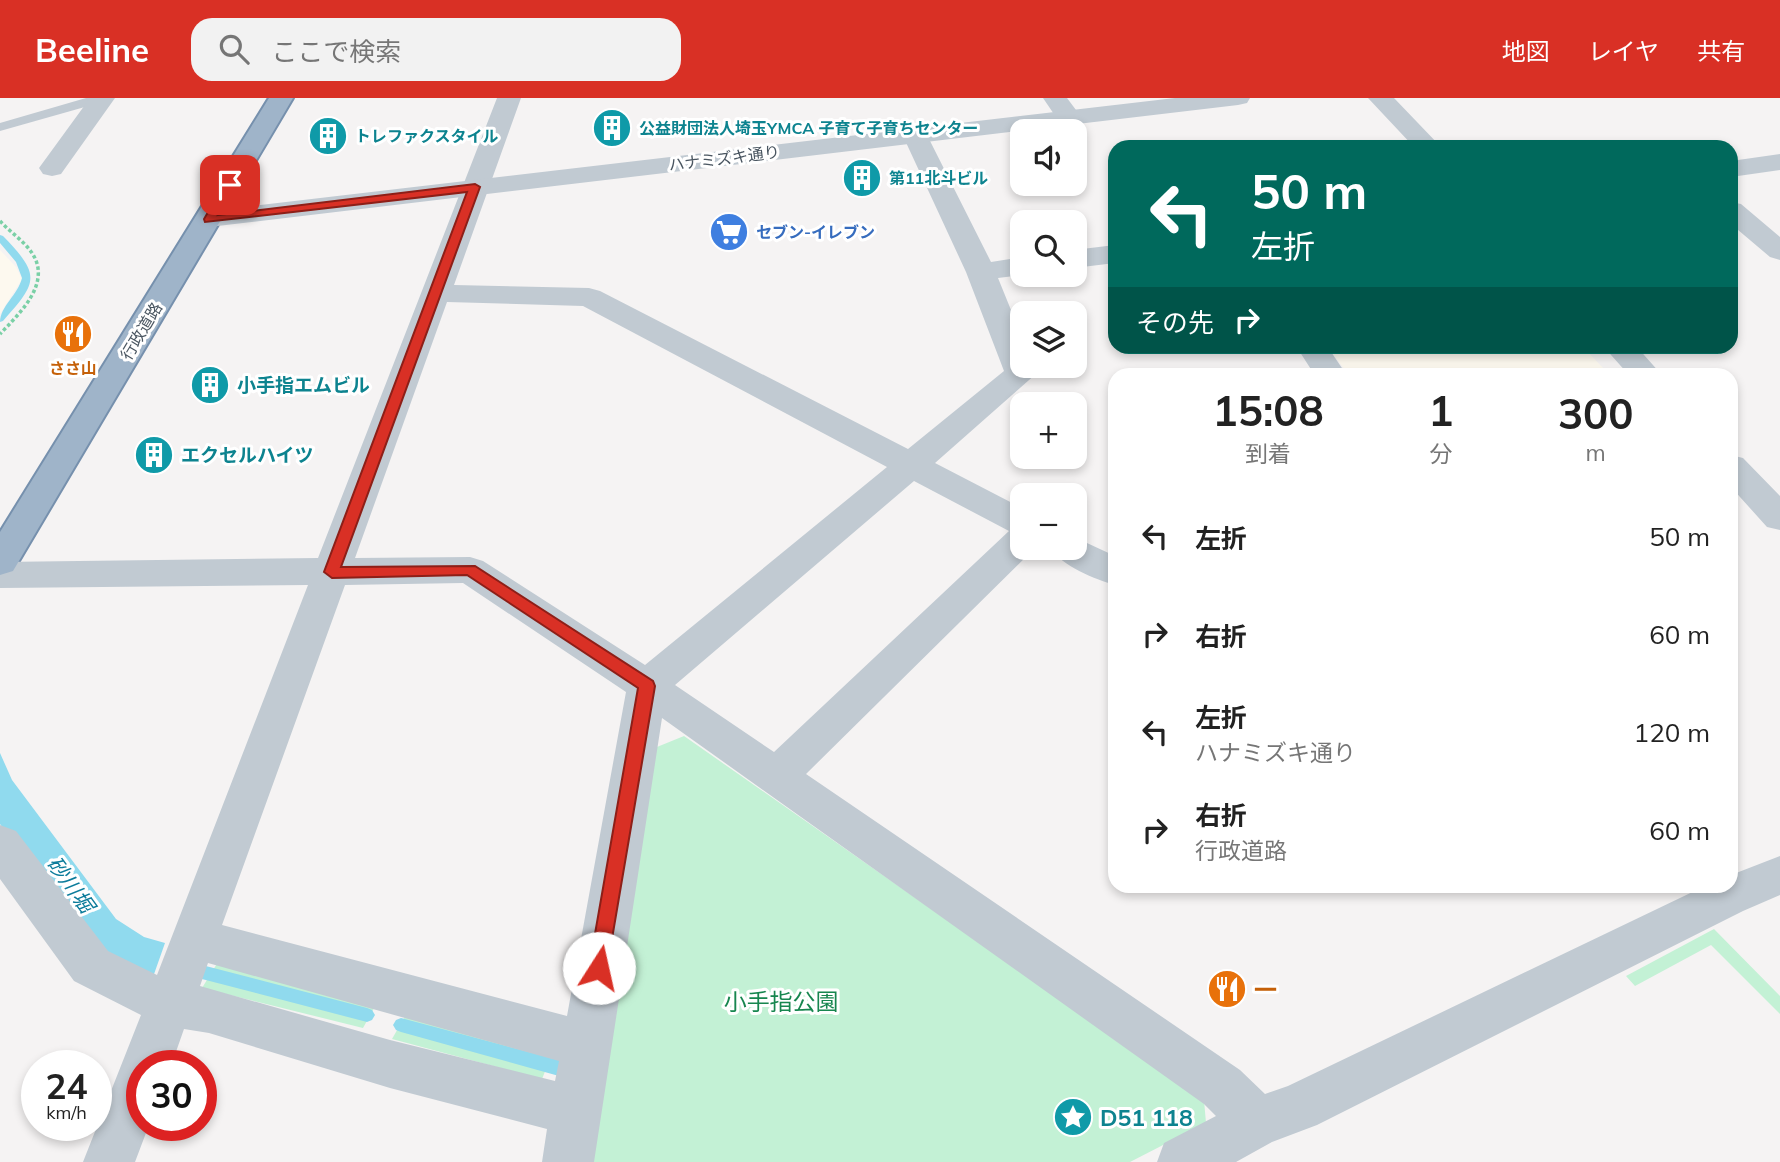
<!DOCTYPE html>
<html lang="ja">
<head>
<meta charset="utf-8">
<style>
  body { margin:0; font-family:Mulish,"Noto Sans JP",sans-serif; background:#f2f2f2; color:#222; height:100vh; display:flex; flex-direction:column; font-size:26px; white-space:nowrap }
  * { box-sizing:border-box; margin:0 }
  p { font-size:23px; color:#767676 }
  .icon { flex:none; width:38px; height:38px; fill:none; stroke:currentColor; stroke-width:2; stroke-linecap:round; stroke-linejoin:round }
  .map { position:relative; flex:1; overflow:hidden }
  .details { position:absolute; left:1108px; top:270px; width:630px; height:525px; display:flex; flex-direction:column; background:#fff; border-radius:21px; box-shadow:0 4px 10px #0003 }
  .details>* { flex:none }
  .hud { position:absolute; left:1108px; top:42px; width:630px; height:214px; border-radius:21px; box-shadow:0 4px 10px #0003; background:#00695c; color:#fff; overflow:hidden }
  .fabs { position:absolute; left:1010px; top:21px; display:grid; gap:14px }
  .fabs a { display:grid; place-items:center; width:77px; height:77px; border-radius:14px; background:#fff; box-shadow:0 4px 10px #0003; font-size:35px }
  .speed { position:absolute; left:21px; top:952px; display:flex; gap:14px; font-size:35px; font-weight:700; text-align:center }
  .speed>* { display:grid; place-content:center; width:91px; height:91px; border-radius:50%; background:#fff; box-shadow:0 4px 10px #0003; line-height:1 }
  .speed small { font-size:18px; font-weight:400 }
  .speed .limit { border:10px solid #d22; background:#fff; color:#111 }
  .pin { position:absolute; display:grid; place-items:center; width:60px; height:60px; color:#fff; margin:-30px; border-radius:14px; box-shadow:0 4px 10px #0006 }
  .me { position:absolute; width:77px; margin:-38px; rotate:10deg; stroke-linejoin:round; filter:drop-shadow(0 0 5px #0008) }
  .turn { display:flex; align-items:center; gap:24px; height:147px; padding:0 28px; font-size:32px }
  .turn .icon { width:91px; height:91px; stroke-width:2.5 }
  .turn b { display:block; font-size:49px; line-height:60px }
  .then { display:flex; align-items:center; height:66px; padding:0 28px; background:#0003; gap:14px; font-size:26px }
  .eta { display:flex; justify-content:space-evenly; align-items:center; height:119px; text-align:center }
  .eta b { font-size:42px; font-weight:700; line-height:49px }
  ul { padding:0; list-style:none }
  li { display:flex; align-items:center; gap:21px; height:98px; padding:0 28px }
  li div { flex:1 }
  li b { display:block; font-size:26px }
  li em { font-style:normal }
  header { display:flex; align-items:center; gap:42px; box-sizing:border-box; height:98px; padding:0 35px; background:#d93025; color:#fff }
  header strong { font-size:33px }
  nav { display:flex; gap:38px; margin-inline-start:auto; font-size:24px }
  .search { width:490px; height:63px; background:#f2f2f2; display:flex; align-items:center; gap:18px; box-sizing:border-box; padding:0 24px; border-radius:21px; color:#767676; font-size:26px }
  .map>svg:first-child { display:block }
  .commercial { fill:#fdf9ef }
  .green { fill:#c3f1d5 }
  .water { fill:#90daee }
  .lines { fill:none; stroke-linecap:round; stroke-linejoin:round }
  .stream { fill:#90daee; fill-rule:evenodd }
  .trunk-casing { stroke:#7690ad; stroke-width:4 }
  .path { stroke:#7ad0a6; stroke-width:3.5; stroke-dasharray:3.5 2.5; stroke-linecap:butt }
  .service { fill:#c1cad2; fill-rule:evenodd }
  .minor { fill:#c1cad2; fill-rule:evenodd }
  .tertiary { fill:#c1cad2; fill-rule:evenodd }
  .trunk { fill:#9fb4c9; fill-rule:evenodd }
  .route { fill:#d93025; stroke:#8d1f18; stroke-width:2 }
  .labels { text-anchor:middle; dominant-baseline:central; stroke-width:6; stroke-linejoin:round; paint-order:stroke }
  .far-culture-label { font-size:16px; font-weight:bold; fill:#0d838f; stroke:#fff; text-anchor:start }
  .far-street-label { font-size:16px; fill:#4a5661; stroke:#fff }
  .far-shop-label { font-size:16px; font-weight:bold; fill:#366cbe; stroke:#fff; text-anchor:start }
  .far-food-label { font-size:16px; font-weight:bold; fill:#c56008; stroke:#fff }
  .culture-label { font-size:19px; font-weight:bold; fill:#0d838f; stroke:#fff; text-anchor:start }
  .water-label { font-size:21px; font-style:italic; fill:#0c7c9b; stroke:#fff }
  .near-food-label { font-size:23px; font-weight:bold; fill:#c56008; stroke:#fff; text-anchor:start }
  .near-park-label { font-size:23px; fill:#17864f; stroke:#fff }
  .near-culture-label { font-size:23px; font-weight:bold; fill:#0d838f; stroke:#fff; text-anchor:start }
</style>
</head>
<body>
<header>
<strong>Beeline</strong>
<div class="search"><svg class="icon" aria-label="search" viewBox="0 0 24 24"><circle cx="10" cy="10" r="6"/><path d="M15 15l6 6"/></svg>ここで検索</div>
<nav><a>地図</a><a>レイヤ</a><a>共有</a></nav>
</header>
<div class="map">
<svg width="1780" height="1064" viewBox="0 0 1780 1064">
  <rect width="100%" height="100%" fill="#f5f3f3"/>
  <!-- commercial -->
  <path class="commercial" d="M 0,152 L 16,169 L 22,181 L 0,216 Z
    M 1389,249 L 1583,249 L 1605,272 L 1575,276 L 1348,276 L 1333,256 Z"/>
  <!-- green -->
  <path class="green" d="M 684,638 L 1204,1002 L 1206,1025 L 1130,1064 L 593,1064 L 652,651 Z
    M 1714,831 L 1780,898 L 1780,916 L 1711,847 L 1635,888 L 1626,878 Z
    M 218,864 L 378,903 L 363,930 L 202,890 Z
    M 408,913 L 554,951 L 542,981 L 392,941 Z"/>
  <!-- water -->
  <path class="water" d="M 0,655 L 12,682 L 116,821 L 144,839 L 165,845 L 153,879 L 89,849 L 0,726 Z"/>
  <g class="lines">
    <!-- stream -->
    <path class="stream" d="M 0,137 L 3,138 C 41,177 38,184 3,223 L 0,224 C 0,208 18,197 22,180 L 16,164 L 0,145 Z
      M 198,866 L 367,910 L 372,912 L 375,917 L 372,922 L 367,924 L 198,880 L 193,878 L 190,873 L 193,868 Z
      M 401,920 L 559,962 L 565,965 L 567,970 L 565,975 L 559,978 L 401,934 L 396,932 L 393,927 L 396,922 Z"/>
    <!-- trunk casing -->
    <g class="trunk-casing">
      <path id="trunk" d="M 269,0 L 293,0 L 13,473 L 0,477 L 0,434 Z"/>
    </g>
    <!-- path -->
    <path class="path" d="M 0,123 C 10,134 24,143 32,155 C 52,185 20,215 0,236"/>
    <!-- service -->
    <path class="service" d="M 86,0 L 108,0 L 106,3 L 0,33 L 0,25 Z"/>
    <!-- minor -->
    <path class="minor" d="M 90,0 L 115,0 L 61,76 L 52,78 L 43,76 L 39,70 Z
      M 497,0 L 521,0 L 454,187 L 589,190 L 600,193 L 908,351 L 1004,273 L 966,174 L 903,38 L 907,33 L 916,30 L 925,33 L 991,164 L 1022,159 L 1022,177 L 998,180 L 1022,239 L 1022,268 L 1034,268 L 1037,275 L 935,365 L 1022,410 L 1022,450 L 1035,450 L 806,676 L 1240,972 L 1265,996 L 1288,988 L 1705,788 L 1731,788 L 1731,777 L 1780,758 L 1780,797 L 1743,813 L 1317,1027 L 1272,1044 L 1236,1064 L 1157,1064 L 1164,1045 L 1216,1018 L 1204,1006 L 662,620 L 594,1064 L 542,1064 L 547,1031 L 390,990 L 209,935 L 184,931 L 171,968 L 142,968 L 142,1027 L 149,1027 L 135,1064 L 83,1064 L 141,917 L 74,883 L 0,781 L 0,727 L 16,733 L 108,853 L 157,877 L 308,487 L 0,490 L 0,464 L 318,460 ZM 447,204 L 583,208 L 887,369 L 645,567 L 483,463 L 470,459 L 355,460 ZM 914,383 L 1009,433 L 774,654 L 675,587 ZM 463,485 L 626,594 L 567,918 L 222,827 L 345,487 ZM 208,865 L 559,963 L 555,983 L 390,942 L 200,888 Z
      M 1043,0 L 1067,0 L 1082,20 L 1078,25 L 1069,28 L 1060,25 Z
      M 1368,0 L 1394,0 L 1441,49 L 1414,49 Z
      M 1780,56 L 1780,72 L 1731,79 L 1731,63 Z
      M 1731,104 L 1741,106 L 1780,139 L 1780,162 L 1770,159 L 1731,126 Z
      M 1115,147 L 1115,165 L 1074,170 L 1074,152 Z
      M 1296,248 L 1327,248 L 1346,276 L 1314,276 Z
      M 1603,248 L 1636,248 L 1661,276 L 1628,276 Z
      M 1731,357 L 1743,360 L 1780,398 L 1780,432 L 1767,429 L 1731,389 Z
      M 1074,439 L 1115,458 L 1115,487 C 1095,481 1061,468 1051,450 L 1074,450 Z"/>
    <!-- tertiary -->
    <path class="tertiary" d="M 1175,0 L 1250,0 L 1247,5 L 1238,7 L 209,129 L 199,127 L 195,121 L 199,115 L 209,113 Z"/>
    <!-- trunk -->
    <use href="#trunk" class="trunk"/>
  </g>
  <!-- route -->
  <path class="route" d="M 230,84 L 235,87 L 218,117 L 475,86 L 480,89 L 341,469 L 475,468 L 653,583 L 655,588 L 606,876 L 599,879 L 592,876 L 589,870 L 638,590 L 467,477 L 332,480 L 324,474 L 467,94 L 205,124 L 204,121 L 224,87 Z"/>
  <!-- icons -->
  <defs>
    <g id="building-disc" transform="scale(2.0125)"><circle r="9.5" fill="#0f9aa8" stroke="#fff"/><path d="M-4-6H4V6H1V3H-1V6H-4ZM-2.5-4.3h1.7v1.8h-1.7ZM.8-4.3h1.7v1.8H.8ZM-2.5-1h1.7V.8h-1.7ZM.8-1h1.7V.8H.8Z" fill="#fff"/></g>
    <g id="supermarket-disc" transform="scale(2.0125)"><circle r="9.5" fill="#3f7fe0" stroke="#fff"/><path d="M-6-5.5h2.5l.6 2H6L4.5 2H-2.5L-4.4-4H-6ZM-1.5 3.2a1.3 1.3 0 1 0 .1 0ZM3 3.2a1.3 1.3 0 1 0 .1 0Z" fill="#fff"/></g>
    <g id="restaurant-disc" transform="scale(2.0125)"><circle r="9.5" fill="#e8710a" stroke="#fff"/><path d="M-5-6h1v4h1v-4h1v4h1v-4h1v5L-1.5 .5V6h-2V.5L-5-1ZM5-6V6H3V1.5H1.5Q1.5-4 5-6Z" fill="#fff"/></g>
    <g id="sight-disc" transform="scale(2.0125)"><circle r="9.5" fill="#0f9aa8" stroke="#fff"/><path d="M0-6L1.8-2.2L6-1.7L2.9 1.2L3.7 5.4L0 3.3L-3.7 5.4L-2.9 1.2L-6-1.7L-1.8-2.2Z" fill="#fff"/></g>
  </defs>
  <g fill-rule="evenodd">
    <use href="#building-disc" x="612" y="30"/>
    <use href="#building-disc" x="328" y="38"/>
    <use href="#building-disc" x="862" y="80"/>
    <use href="#supermarket-disc" x="729" y="134"/>
    <use href="#restaurant-disc" x="73" y="236"/>
    <use href="#building-disc" x="210" y="287"/>
    <use href="#building-disc" x="154" y="357"/>
    <use href="#restaurant-disc" x="1227" y="891"/>
    <use href="#sight-disc" x="1073" y="1019"/>
  </g>
  <g class="labels">
    <!-- far-culture labels -->
    <g class="far-culture-label">
      <text x="639" y="30">公益財団法人埼玉YMCA 子育て子育ちセンター</text>
      <text x="355" y="38">トレファクスタイル</text>
      <text x="889" y="80">第11北斗ビル</text>
    </g>
    <!-- far-street labels -->
    <g class="far-street-label">
      <text transform="translate(724 60) rotate(-7)">ハナミズキ通り</text>
      <text transform="translate(141 233) rotate(-59)">行政道路</text>
    </g>
    <!-- far-shop labels -->
    <g class="far-shop-label">
      <text x="756" y="134">セブン-イレブン</text>
    </g>
    <!-- far-food labels -->
    <g class="far-food-label">
      <text x="73" y="270">ささ山</text>
    </g>
    <!-- culture labels -->
    <g class="culture-label">
      <text x="237" y="287">小手指エムビル</text>
      <text x="181" y="357">エクセルハイツ</text>
    </g>
    <!-- water labels -->
    <g class="water-label">
      <text transform="translate(71 786) rotate(54)">砂川堀</text>
    </g>
    <!-- near-food labels -->
    <g class="near-food-label">
      <text x="1254" y="891">一</text>
    </g>
    <!-- near-park labels -->
    <g class="near-park-label">
      <text x="781" y="903">小手指公園</text>
    </g>
    <!-- near-culture labels -->
    <g class="near-culture-label">
      <text x="1100" y="1019">D51 118</text>
    </g>
  </g>
</svg>
<div class="fabs">
<a><svg class="icon" aria-label="sound" viewBox="0 0 24 24"><path d="M4 9h4l5-4v14l-5-4H4zM17 9q2 3 0 6"/></svg></a>
<a><svg class="icon" aria-label="search" viewBox="0 0 24 24"><circle cx="10" cy="10" r="6"/><path d="M15 15l6 6"/></svg></a>
<a><svg class="icon" aria-label="layers" viewBox="0 0 24 24"><path d="M12 4l9 5-9 5-9-5zM3 14l9 5 9-5"/></svg></a>
<a>+</a>
<a>−</a>
</div>
<div class="speed"><div>24<small>km/h</small></div><div class="limit">30</div></div>
<div class="pin" style="left:230px;top:87px;background:#d93025"><svg class="icon" aria-label="arrive" viewBox="0 0 24 24"><path d="M6 21V4h12l-3 4 3 4H6"/></svg></div>
<svg class="me" style="left:599px;top:870px" viewBox="-20 -20 40 40"><circle r="19" fill="#fff"/><path d="M0-13L10 11 0 6-10 11z" fill="#d93025"/></svg>
<div class="hud">
<div class="turn"><svg class="icon" aria-label="left" viewBox="0 0 24 24"><path d="M17 20v-9H6M10 6l-5 5 5 5"/></svg><div><b>50 m</b>左折</div></div>
<div class="then">その先<svg class="icon" aria-label="right" viewBox="0 0 24 24"><path d="M7 20v-9h11M14 6l5 5-5 5"/></svg></div>
</div>
<section class="details">
<div class="eta">
<div><b>15:08</b><p>到着</p></div>
<div><b>1</b><p>分</p></div>
<div><b>300</b><p>m</p></div>
</div>
<ul>
<li><svg class="icon" aria-label="left" viewBox="0 0 24 24"><path d="M17 20v-9H6M10 6l-5 5 5 5"/></svg><div><b>左折</b></div><em>50 m</em></li>
<li><svg class="icon" aria-label="right" viewBox="0 0 24 24"><path d="M7 20v-9h11M14 6l5 5-5 5"/></svg><div><b>右折</b></div><em>60 m</em></li>
<li><svg class="icon" aria-label="left" viewBox="0 0 24 24"><path d="M17 20v-9H6M10 6l-5 5 5 5"/></svg><div><b>左折</b><p>ハナミズキ通り</p></div><em>120 m</em></li>
<li><svg class="icon" aria-label="right" viewBox="0 0 24 24"><path d="M7 20v-9h11M14 6l5 5-5 5"/></svg><div><b>右折</b><p>行政道路</p></div><em>60 m</em></li>
</ul>
</section>
</div>
</body>
</html>
